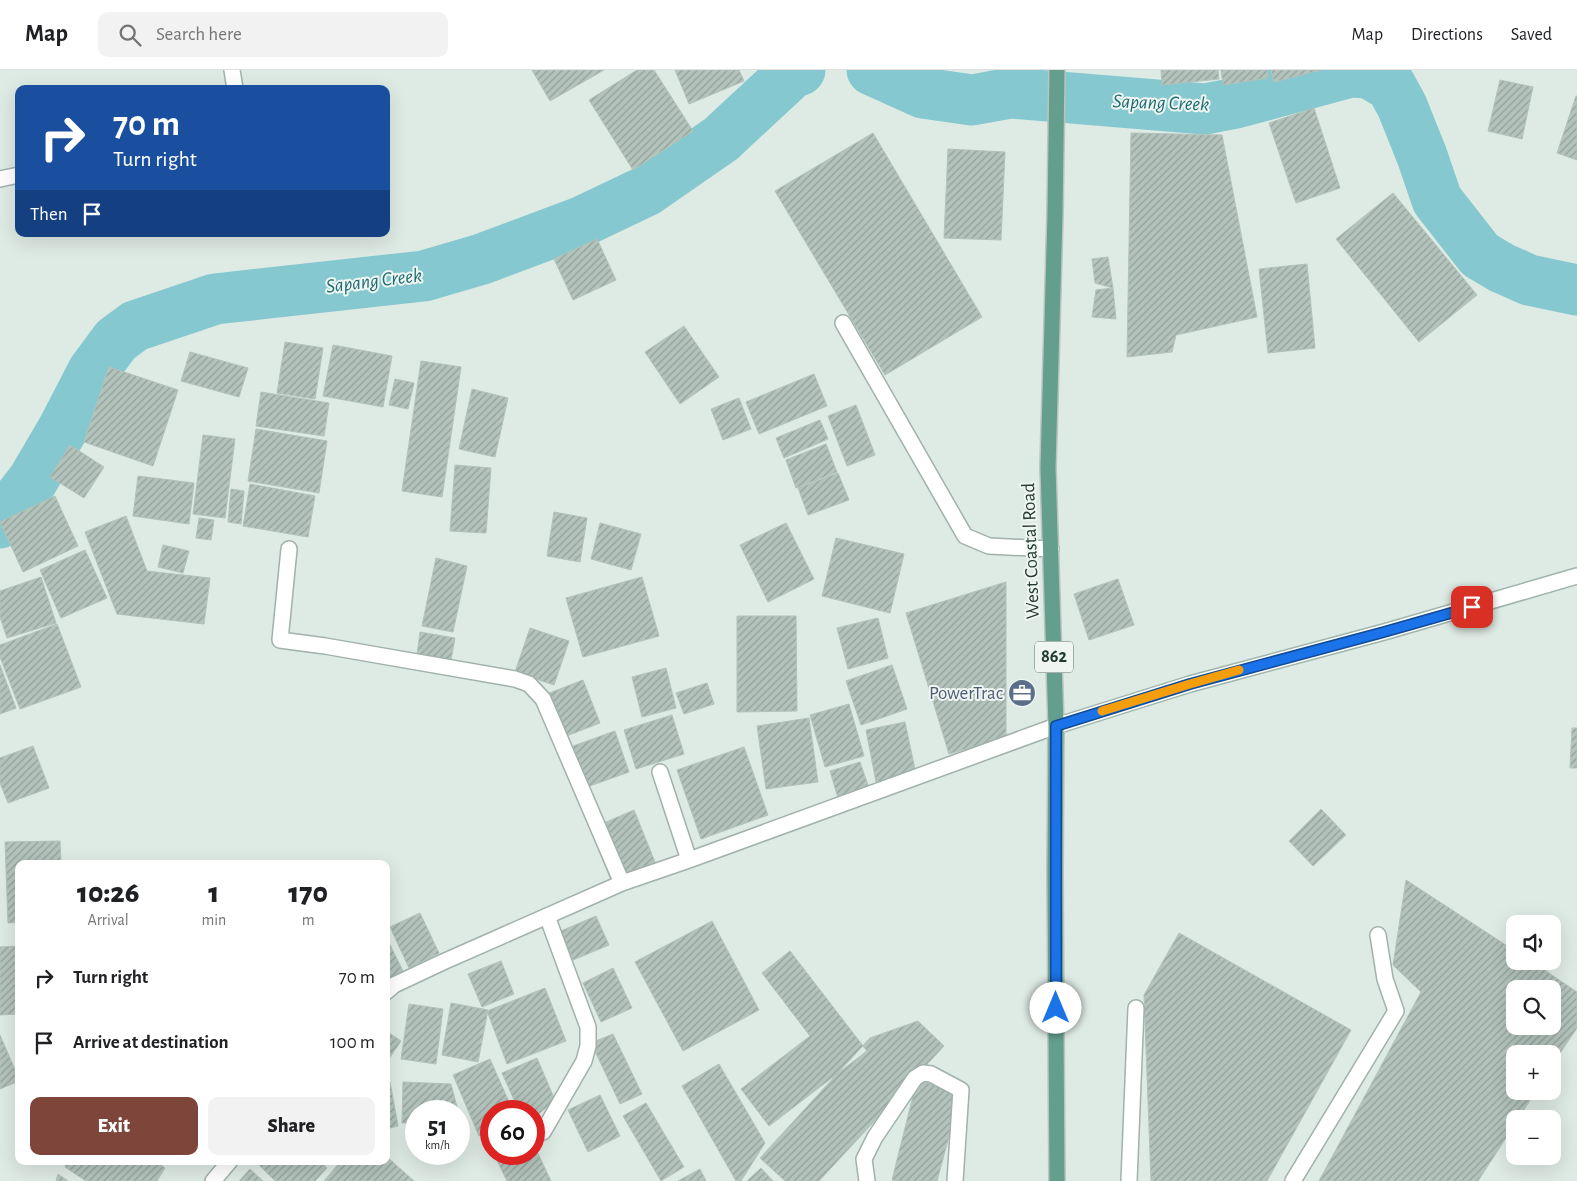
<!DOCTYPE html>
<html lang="en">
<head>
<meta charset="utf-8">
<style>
  body { margin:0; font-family:"Alegreya Sans",sans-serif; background:#f2f2f2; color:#202124; height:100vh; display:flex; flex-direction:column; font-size:19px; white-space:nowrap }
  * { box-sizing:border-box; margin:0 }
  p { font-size:16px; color:#757577 }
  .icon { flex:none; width:28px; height:28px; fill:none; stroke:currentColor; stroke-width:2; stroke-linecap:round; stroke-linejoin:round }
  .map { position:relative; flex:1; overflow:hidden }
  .details { position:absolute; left:15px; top:790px; width:375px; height:305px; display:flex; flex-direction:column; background:#fff; border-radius:10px; box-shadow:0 5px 20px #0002 }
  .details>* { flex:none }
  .guide { position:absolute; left:15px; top:15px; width:375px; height:152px; border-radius:10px; box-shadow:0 5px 20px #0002; background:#1a4fa0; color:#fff; overflow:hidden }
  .tools { position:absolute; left:1506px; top:845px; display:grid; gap:10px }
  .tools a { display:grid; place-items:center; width:55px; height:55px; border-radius:10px; background:#fff; box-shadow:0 5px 20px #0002; font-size:25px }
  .speed { position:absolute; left:405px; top:1030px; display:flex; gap:10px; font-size:25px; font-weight:700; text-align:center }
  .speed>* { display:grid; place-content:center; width:65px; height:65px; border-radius:50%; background:#fff; box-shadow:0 5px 20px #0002; line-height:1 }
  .speed small { font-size:12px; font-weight:400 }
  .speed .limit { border:8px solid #d22; background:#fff; color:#111 }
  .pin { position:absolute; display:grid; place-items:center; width:42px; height:42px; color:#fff; margin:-21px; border-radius:10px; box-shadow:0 2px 8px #0006 }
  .me { position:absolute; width:55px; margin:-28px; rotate:0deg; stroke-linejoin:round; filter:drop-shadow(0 0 4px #0008) }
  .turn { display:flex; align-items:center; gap:18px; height:105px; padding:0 15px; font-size:22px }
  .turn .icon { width:65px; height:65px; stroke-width:2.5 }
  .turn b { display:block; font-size:35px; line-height:42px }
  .then { display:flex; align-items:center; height:48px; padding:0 15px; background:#0003; gap:10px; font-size:19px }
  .eta { display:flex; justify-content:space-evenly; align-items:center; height:85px; text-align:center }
  .eta b { font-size:30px; font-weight:800; line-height:35px }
  .button { display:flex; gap:10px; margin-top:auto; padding:10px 15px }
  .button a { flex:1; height:58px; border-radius:10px; background:#7e463a; color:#fff; font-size:20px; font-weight:800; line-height:58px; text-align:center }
  .button a+a { background:#f2f2f2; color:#202124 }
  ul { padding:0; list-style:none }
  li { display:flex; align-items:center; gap:15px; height:65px; padding:0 15px }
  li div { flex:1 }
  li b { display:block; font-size:19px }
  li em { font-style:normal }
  header { display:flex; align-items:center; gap:30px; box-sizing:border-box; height:70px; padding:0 25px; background:#fff; border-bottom:1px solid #e0e0e0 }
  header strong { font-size:24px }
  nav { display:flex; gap:28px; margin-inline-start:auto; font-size:18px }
  .search { width:350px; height:45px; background:#f2f2f2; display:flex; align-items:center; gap:12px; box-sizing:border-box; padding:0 18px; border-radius:10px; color:#757577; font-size:19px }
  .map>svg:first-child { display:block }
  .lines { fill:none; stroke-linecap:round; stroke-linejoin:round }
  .river { stroke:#86c8cf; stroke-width:51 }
  .building { fill:url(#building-hatch); stroke:#b1c3ba; fill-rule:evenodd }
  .lane-casing { stroke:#a1b1ab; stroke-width:18 }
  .street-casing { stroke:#a1b1ab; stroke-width:18 }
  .secondary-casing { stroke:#9eb5ab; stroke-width:18 }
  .primary-casing { stroke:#bcc4c1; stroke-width:18 }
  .lane { stroke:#fff; stroke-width:15 }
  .street { stroke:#fff; stroke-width:15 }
  .secondary { stroke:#fff; stroke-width:15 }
  .primary { stroke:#639f8c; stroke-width:15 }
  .route-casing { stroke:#114b97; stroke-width:12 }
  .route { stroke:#1a73e8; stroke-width:9 }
  .slow { stroke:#f59e0b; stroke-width:9 }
  .labels { text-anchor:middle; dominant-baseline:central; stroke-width:4; stroke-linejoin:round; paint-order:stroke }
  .shield { fill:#eff6f2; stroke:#5e726b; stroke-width:1 }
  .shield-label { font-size:18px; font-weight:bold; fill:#203931 }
  .street-label { font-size:19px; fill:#203931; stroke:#eff6f2 }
  .service-label { font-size:19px; fill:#4e5e75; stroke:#eff6f2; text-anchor:end }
  .water-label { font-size:20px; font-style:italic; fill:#1c6a73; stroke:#eff6f2 }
</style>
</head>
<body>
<header>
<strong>Map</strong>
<div class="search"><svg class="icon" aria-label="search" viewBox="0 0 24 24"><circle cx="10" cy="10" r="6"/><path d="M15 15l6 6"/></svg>Search here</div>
<nav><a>Map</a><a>Directions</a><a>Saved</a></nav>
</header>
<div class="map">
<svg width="1577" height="1111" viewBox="0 0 1577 1111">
  <defs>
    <pattern id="building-hatch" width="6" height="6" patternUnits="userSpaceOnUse" patternTransform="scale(1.25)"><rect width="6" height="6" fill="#b4c4bd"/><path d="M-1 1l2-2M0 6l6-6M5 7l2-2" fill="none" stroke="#92a09a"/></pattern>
  </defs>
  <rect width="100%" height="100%" fill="#deeae4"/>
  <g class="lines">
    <!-- river -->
    <path class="river" d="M 872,0 L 923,23 L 972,30 L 1011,23 L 1205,39 L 1236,33 L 1351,2 L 1369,3 L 1391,16 L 1402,36 L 1422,86 L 1437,130 L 1480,185 L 1502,198 L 1529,210 L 1577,220
      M 0,453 L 33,410 L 64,357 L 93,301 L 116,270 L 135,256 L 215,229 L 424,206 L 482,189 L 581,152 L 646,121 L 721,69 L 792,3 L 800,0"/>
  </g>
  <!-- building -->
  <path class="building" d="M 532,0 L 604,0 L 550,31 Z
    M 637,0 L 654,0 L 693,61 L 633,100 L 589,30 Z
    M 675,0 L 739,0 L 744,11 L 689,34 Z
    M 1161,0 L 1218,0 L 1219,9 L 1162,15 Z
    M 1221,0 L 1267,0 L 1268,8 L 1223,15 Z
    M 1271,0 L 1321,0 L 1274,12 Z
    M 1500,10 L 1533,17 L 1522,69 L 1488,61 Z
    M 1576,26 L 1577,26 L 1577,90 L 1557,83 Z
    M 1314,38 L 1340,118 L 1296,133 L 1269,53 Z
    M 873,63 L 982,247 L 885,305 L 775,121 Z
    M 1131,63 L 1222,65 L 1257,247 L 1176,265 L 1172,282 L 1127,287 Z
    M 948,79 L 1005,82 L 1001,170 L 944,168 Z
    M 1393,123 L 1477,225 L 1419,272 L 1336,169 Z
    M 597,169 L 616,210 L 573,230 L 554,189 Z
    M 1108,187 L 1113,218 L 1095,213 L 1092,189 Z
    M 1307,194 L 1315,278 L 1268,283 L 1259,199 Z
    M 1113,218 L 1116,249 L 1092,247 L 1096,220 Z
    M 684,256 L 719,307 L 680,334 L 645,282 Z
    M 285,272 L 323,278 L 315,329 L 277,323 Z
    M 333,275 L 392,286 L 383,337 L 323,326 Z
    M 190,282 L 248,298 L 239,327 L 181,311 Z
    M 421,291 L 461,297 L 442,427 L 402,421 Z
    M 109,297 L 178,320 L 153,396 L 84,372 Z
    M 814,304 L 827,336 L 759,364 L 746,332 Z
    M 395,309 L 414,313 L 408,339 L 389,335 Z
    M 472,319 L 508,328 L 495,387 L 459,379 Z
    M 261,322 L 329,333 L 324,366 L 256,356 Z
    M 739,328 L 751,359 L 723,370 L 711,339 Z
    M 856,335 L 875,385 L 847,396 L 828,346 Z
    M 820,350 L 828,369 L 784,388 L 776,368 Z
    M 256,359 L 327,371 L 319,423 L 248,411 Z
    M 203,365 L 235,369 L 225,448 L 193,444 Z
    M 826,374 L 837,402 L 796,418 L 786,390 Z
    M 70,375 L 104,397 L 84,428 L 50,407 Z
    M 455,395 L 491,398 L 486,463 L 450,461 Z
    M 838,403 L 849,430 L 808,445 L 798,418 Z
    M 138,406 L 194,413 L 189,454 L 133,446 Z
    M 250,414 L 315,426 L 308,467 L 243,456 Z
    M 231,419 L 244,421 L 241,454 L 228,452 Z
    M 55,426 L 78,476 L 23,502 L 0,452 Z
    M 554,442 L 587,448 L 580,492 L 547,486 Z
    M 126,446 L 147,501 L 210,508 L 204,554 L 117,544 L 85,462 Z
    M 199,448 L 214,450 L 211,470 L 196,468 Z
    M 600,453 L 641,464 L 631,500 L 591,489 Z
    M 786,453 L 814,509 L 768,532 L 740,475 Z
    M 836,468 L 904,484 L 890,543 L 822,526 Z
    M 163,475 L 189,481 L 183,503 L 158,497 Z
    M 85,480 L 107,528 L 61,548 L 40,500 Z
    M 436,488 L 467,496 L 453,562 L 422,556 Z
    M 41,507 L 56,553 L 7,568 L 0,547 L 0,521 Z
    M 642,507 L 659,566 L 583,587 L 566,528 Z
    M 1118,509 L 1134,555 L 1089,570 L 1074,524 Z
    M 1006,512 L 1006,667 L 949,684 L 906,543 Z
    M 737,546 L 796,546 L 797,641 L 737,642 Z
    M 878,548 L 888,588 L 848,599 L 837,558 Z
    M 57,554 L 81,617 L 20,639 L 0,587 L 0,575 Z
    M 530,558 L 569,571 L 554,615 L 515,602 Z
    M 420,562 L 455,568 L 451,590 L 417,585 Z
    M 0,595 L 16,638 L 0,644 Z
    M 892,595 L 907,639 L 861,655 L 846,611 Z
    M 666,598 L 676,638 L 642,647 L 632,607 Z
    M 583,610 L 600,653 L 564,667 L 547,624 Z
    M 707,613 L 714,634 L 684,644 L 676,623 Z
    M 849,634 L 864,686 L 825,697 L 810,645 Z
    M 672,645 L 684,684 L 636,699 L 624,660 Z
    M 809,648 L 818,712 L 766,719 L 757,656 Z
    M 905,652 L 916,704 L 876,712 L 866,660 Z
    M 1572,658 L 1577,658 L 1577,698 L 1570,698 Z
    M 615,661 L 629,702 L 587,717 L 573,676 Z
    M 33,676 L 49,718 L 8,733 L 0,713 L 0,688 Z
    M 744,677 L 768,745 L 701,769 L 677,700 Z
    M 860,692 L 869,718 L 838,728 L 830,701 Z
    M 1321,739 L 1346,765 L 1313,796 L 1289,771 Z
    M 634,740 L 655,792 L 611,810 L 590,759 Z
    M 60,771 L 61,794 L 19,794 L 19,852 L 8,853 L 5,772 Z
    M 1406,810 L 1515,881 L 1515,891 L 1531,891 L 1577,922 L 1577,958 L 1552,995 L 1552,984 L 1515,984 L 1515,1021 L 1536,1021 L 1518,1049 L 1515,1049 L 1515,1054 L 1478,1111 L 1319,1111 L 1421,922 L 1393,895 ZM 1515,919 L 1552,919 L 1552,956 L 1515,956 Z
    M 420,843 L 439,883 L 409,898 L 390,857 Z
    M 596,846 L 609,875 L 573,890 L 561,861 Z
    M 712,851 L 759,940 L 683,981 L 635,892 Z
    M 1179,863 L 1351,960 L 1267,1111 L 1151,1111 L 1144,925 Z
    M 386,867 L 404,903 L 386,911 Z
    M 19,876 L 19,944 L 0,945 L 0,877 Z
    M 790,881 L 867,981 L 769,1056 L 741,1019 L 810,966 L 762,903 Z
    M 501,891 L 514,924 L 482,937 L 468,904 Z
    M 613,898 L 632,938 L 601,952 L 583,913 Z
    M 545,918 L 566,971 L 507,994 L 487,941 Z
    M 451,933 L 488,940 L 478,992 L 442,985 Z
    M 409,934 L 443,939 L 436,994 L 401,989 Z
    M 918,951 L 944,976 L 819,1111 L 785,1111 L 760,1088 L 870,968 Z
    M 386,961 L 401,971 L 386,993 Z
    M 613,964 L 642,1024 L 620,1034 L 591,973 Z
    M 0,965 L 19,1009 L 19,1011 L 0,1019 Z
    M 537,988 L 555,1030 L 534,1048 L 534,1041 L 519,1041 L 502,1003 Z
    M 490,989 L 513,1041 L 491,1041 L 491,1060 L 479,1066 L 453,1005 Z
    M 719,994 L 765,1073 L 741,1111 L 736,1111 L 682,1016 Z
    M 917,1010 L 961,1022 L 937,1111 L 897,1111 L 892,1110 Z
    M 390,1012 L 398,1056 L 386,1059 L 386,1013 Z
    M 403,1012 L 451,1014 L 458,1041 L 416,1041 L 416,1053 L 402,1053 Z
    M 600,1025 L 620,1066 L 588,1082 L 568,1040 Z
    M 646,1033 L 684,1097 L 661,1111 L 623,1046 Z
    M 534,1075 L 551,1111 L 507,1111 L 494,1084 L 534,1084 Z
    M 386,1086 L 414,1111 L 324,1111 L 341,1091 L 386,1091 Z
    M 68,1091 L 155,1091 L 165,1098 L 157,1111 L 86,1111 L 65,1097 Z
    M 255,1091 L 320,1091 L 327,1098 L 315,1111 L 275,1111 Z
    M 761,1098 L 773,1111 L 747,1111 Z
    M 250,1099 L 263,1111 L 239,1111 Z
    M 700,1099 L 706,1111 L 678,1111 Z
    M 58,1104 L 68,1111 L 56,1111 Z"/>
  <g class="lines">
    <!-- lane casing -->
    <g class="lane-casing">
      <path id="lane" d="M 232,0 L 235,19
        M 0,109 L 19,105
        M 843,253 L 965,466 L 989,476 L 1051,479
        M 543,1062 L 584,991 L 588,976 L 588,957 L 547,846
        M 867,1111 L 864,1089 L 875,1067 L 915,1008 L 923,1003 L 931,1004 L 961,1020 L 955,1111
        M 1129,1111 L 1136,938
        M 1293,1111 L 1396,941 L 1385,909 L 1378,865"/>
    </g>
    <!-- street casing -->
    <g class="street-casing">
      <path id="street" d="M 289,479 L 280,570 L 325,576 L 515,609 L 529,614 L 543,629 L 622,813
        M 660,702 L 689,790
        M 386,922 L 394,915 L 443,892 L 622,813 L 689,790 L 1056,656
        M 213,1111 L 230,1091"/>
    </g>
    <!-- secondary casing -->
    <g class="secondary-casing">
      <path id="secondary" d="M 1056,656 L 1190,614 L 1384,562 L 1577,506"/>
    </g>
    <!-- primary casing -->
    <g class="primary-casing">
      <path id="primary" d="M 1057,0 L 1055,144 L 1048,398 L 1056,656 L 1055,803 L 1057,1111"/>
    </g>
    <!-- lane -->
    <use href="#lane" class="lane"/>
    <!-- street -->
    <use href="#street" class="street"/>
    <!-- secondary -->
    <use href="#secondary" class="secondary"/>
    <!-- primary -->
    <use href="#primary" class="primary"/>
  </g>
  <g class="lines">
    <!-- route casing -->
    <g class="route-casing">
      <path id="route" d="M 1056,938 L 1056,656 L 1190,614 L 1384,562 L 1472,537"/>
    </g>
    <!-- route -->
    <use href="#route" class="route"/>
    <!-- slow -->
    <path class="slow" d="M 1102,641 L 1190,614 L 1239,600"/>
  </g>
  <!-- icons -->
  <defs>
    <g id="office-disc" transform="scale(1.4375)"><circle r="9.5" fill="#5c6f8a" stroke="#eff6f2"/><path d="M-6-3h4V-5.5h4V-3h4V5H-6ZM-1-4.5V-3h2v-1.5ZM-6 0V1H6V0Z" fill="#fff"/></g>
  </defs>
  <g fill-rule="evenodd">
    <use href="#office-disc" x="1022" y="623"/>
  </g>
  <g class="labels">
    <!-- shield labels -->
    <rect class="shield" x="1035" y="571.5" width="38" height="31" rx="4"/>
    <g class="shield-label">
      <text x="1054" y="587">862</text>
    </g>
    <!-- street labels -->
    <g class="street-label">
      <text transform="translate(1031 481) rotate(-92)">West Coastal Road</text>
    </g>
    <!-- service labels -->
    <g class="service-label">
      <text x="1003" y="623">PowerTrac</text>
    </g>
    <!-- water labels -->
    <g class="water-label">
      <text transform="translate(1161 33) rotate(2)">Sapang Creek</text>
      <text transform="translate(374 211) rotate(-7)">Sapang Creek</text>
    </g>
  </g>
</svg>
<div class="tools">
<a><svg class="icon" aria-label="sound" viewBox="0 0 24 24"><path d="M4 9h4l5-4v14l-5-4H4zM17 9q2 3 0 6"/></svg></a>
<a><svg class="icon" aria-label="search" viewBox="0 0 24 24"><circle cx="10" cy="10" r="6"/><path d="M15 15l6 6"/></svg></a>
<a>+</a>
<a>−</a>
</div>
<div class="speed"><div>51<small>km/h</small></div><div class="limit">60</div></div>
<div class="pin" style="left:1472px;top:537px;background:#d93025"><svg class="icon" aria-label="arrive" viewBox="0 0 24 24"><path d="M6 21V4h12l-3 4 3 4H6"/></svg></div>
<svg class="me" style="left:1056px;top:938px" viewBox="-20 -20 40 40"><circle r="19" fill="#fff"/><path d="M0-13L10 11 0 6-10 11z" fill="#1a73e8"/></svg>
<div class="guide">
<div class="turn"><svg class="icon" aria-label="right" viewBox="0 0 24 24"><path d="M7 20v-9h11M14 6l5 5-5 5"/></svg><div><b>70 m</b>Turn right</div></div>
<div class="then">Then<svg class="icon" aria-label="arrive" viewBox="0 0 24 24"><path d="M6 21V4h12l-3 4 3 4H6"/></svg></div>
</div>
<section class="details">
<div class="eta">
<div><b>10:26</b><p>Arrival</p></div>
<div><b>1</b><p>min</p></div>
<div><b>170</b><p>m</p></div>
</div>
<ul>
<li><svg class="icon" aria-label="right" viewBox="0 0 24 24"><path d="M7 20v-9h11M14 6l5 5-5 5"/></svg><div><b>Turn right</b></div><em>70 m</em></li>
<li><svg class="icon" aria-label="arrive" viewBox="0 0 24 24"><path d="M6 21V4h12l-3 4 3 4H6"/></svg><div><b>Arrive at destination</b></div><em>100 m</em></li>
</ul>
<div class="button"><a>Exit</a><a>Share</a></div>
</section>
</div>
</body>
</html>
